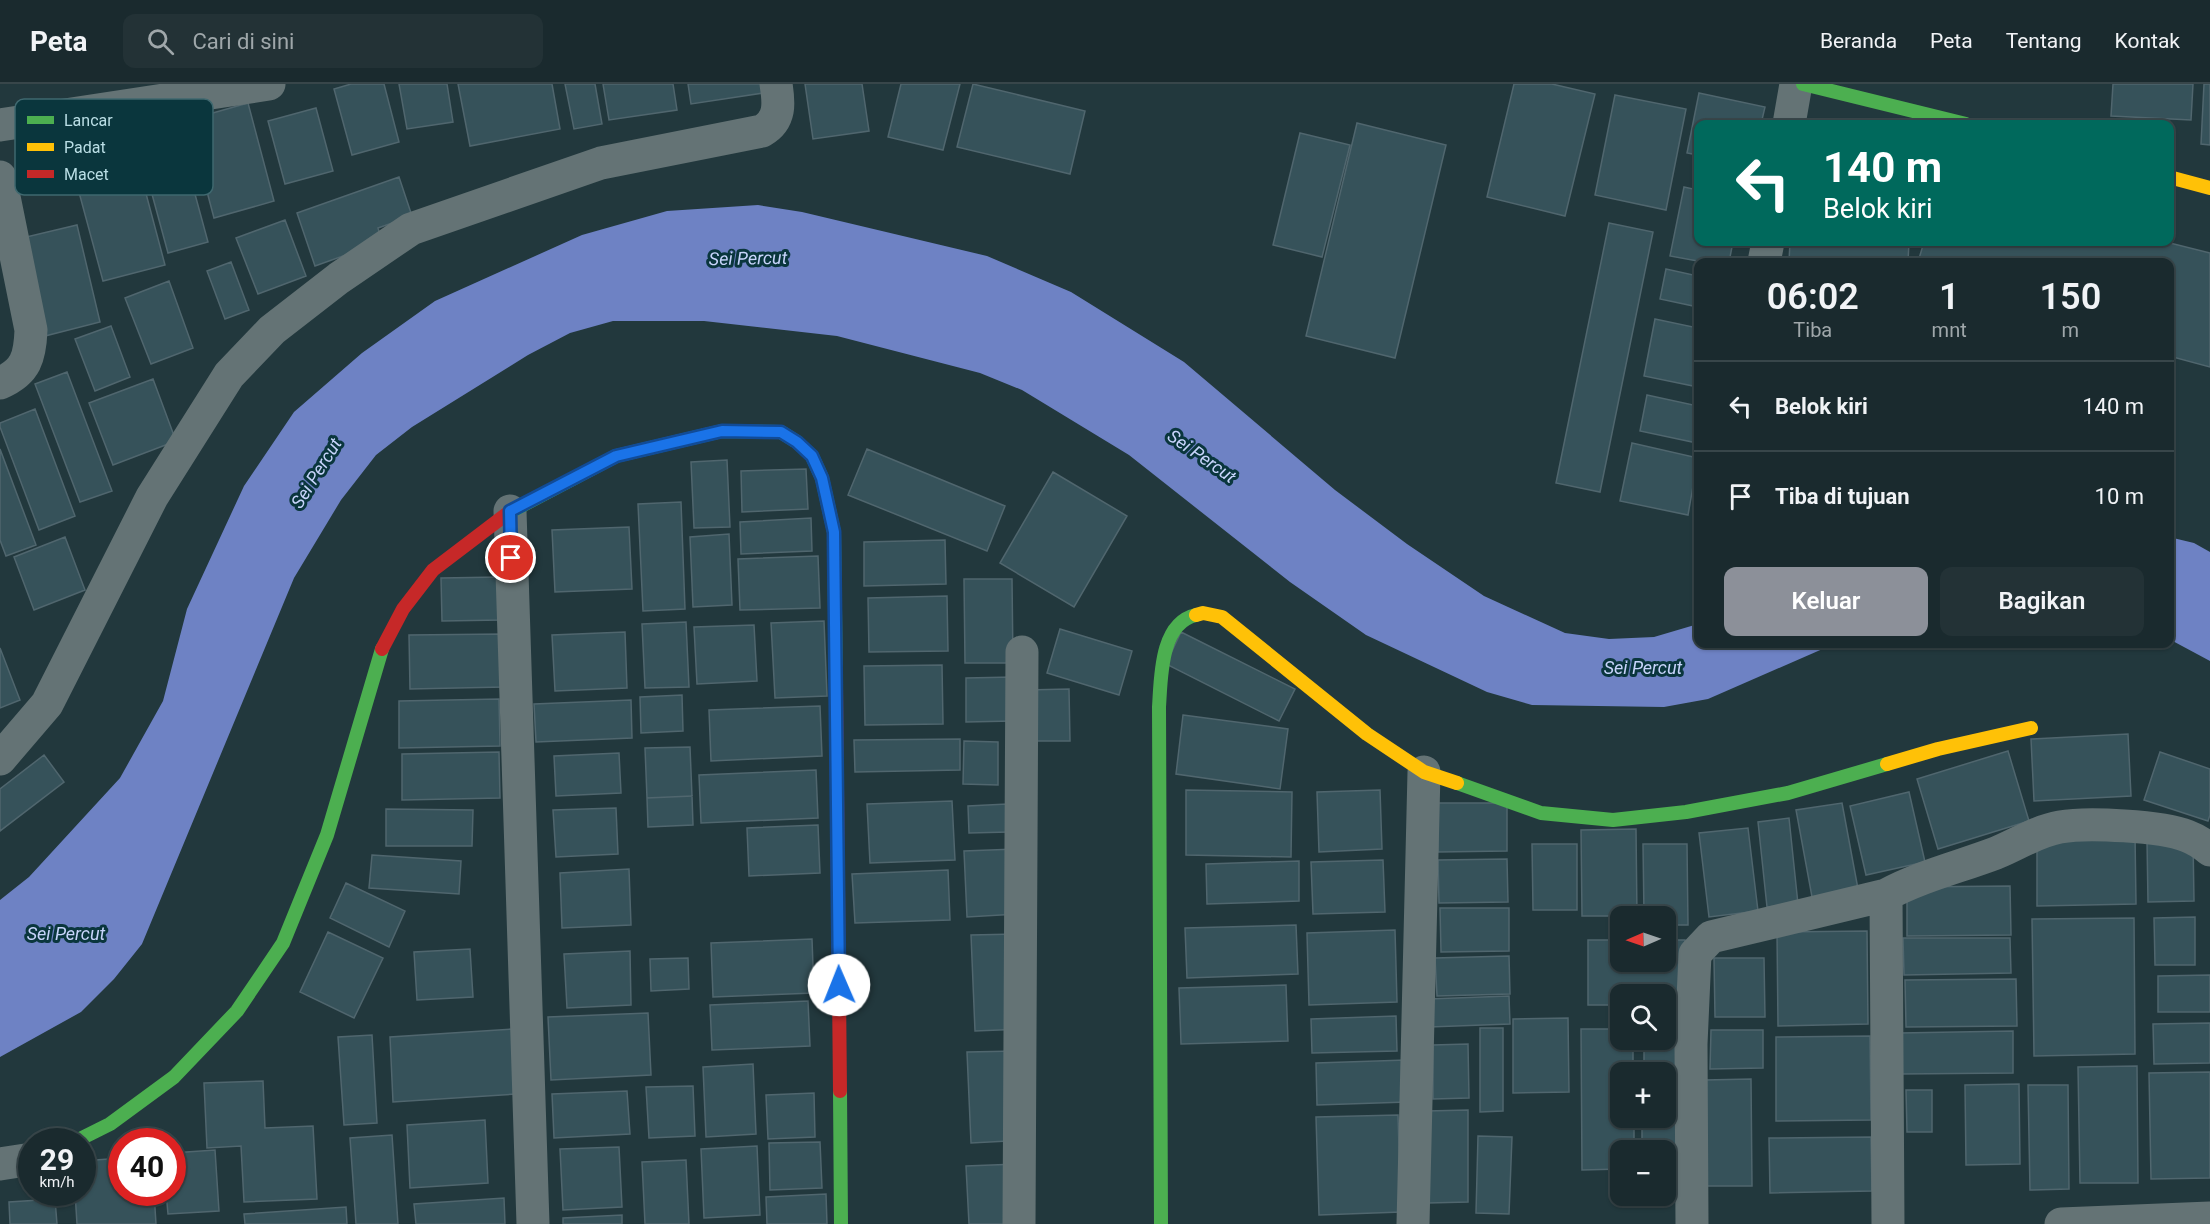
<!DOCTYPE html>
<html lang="id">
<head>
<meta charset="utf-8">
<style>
  body { margin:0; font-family:Roboto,sans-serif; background:#233236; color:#f1f3f6; height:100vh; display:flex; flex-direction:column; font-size:22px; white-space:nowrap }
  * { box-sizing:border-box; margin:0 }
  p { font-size:20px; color:#9fa7aa }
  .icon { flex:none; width:33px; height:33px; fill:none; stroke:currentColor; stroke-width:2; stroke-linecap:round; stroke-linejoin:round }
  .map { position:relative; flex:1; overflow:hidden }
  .sheet { position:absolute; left:1694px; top:174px; width:480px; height:390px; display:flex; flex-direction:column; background:#1a2a2e; border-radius:12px; box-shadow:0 2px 4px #0004,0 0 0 2px #38464a }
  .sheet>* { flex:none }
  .top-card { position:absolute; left:1694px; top:36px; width:480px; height:126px; border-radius:12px; box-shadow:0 2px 4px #0004,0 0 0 2px #38464a; background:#00695c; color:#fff; overflow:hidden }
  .needle { width:39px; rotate:268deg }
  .fabs { position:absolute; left:1610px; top:822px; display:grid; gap:12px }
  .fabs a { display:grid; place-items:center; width:66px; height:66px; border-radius:12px; background:#1a2a2e; box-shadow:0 2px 4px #0004,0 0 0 2px #38464a; font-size:30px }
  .speed { position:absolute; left:18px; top:1044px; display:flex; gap:12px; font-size:30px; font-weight:700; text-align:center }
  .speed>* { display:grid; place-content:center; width:78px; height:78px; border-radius:50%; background:#1a2a2e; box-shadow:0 2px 4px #0004,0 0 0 2px #38464a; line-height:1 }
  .speed small { font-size:15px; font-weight:400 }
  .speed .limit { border:9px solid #d22; background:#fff; color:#111 }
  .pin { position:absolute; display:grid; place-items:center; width:51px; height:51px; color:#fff; margin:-26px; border:3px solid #fff; border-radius:50%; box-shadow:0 2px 6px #0007 }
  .me { position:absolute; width:66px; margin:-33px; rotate:359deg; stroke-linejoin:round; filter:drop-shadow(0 0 4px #0008) }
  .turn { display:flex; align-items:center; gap:21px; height:126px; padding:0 30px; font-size:27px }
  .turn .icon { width:78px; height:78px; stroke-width:2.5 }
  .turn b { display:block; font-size:42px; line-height:51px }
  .eta { display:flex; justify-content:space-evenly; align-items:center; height:102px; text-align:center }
  .eta b { font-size:36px; font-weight:600; line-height:42px }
  .action { display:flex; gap:12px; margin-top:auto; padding:12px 30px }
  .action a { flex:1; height:69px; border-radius:12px; background:#8c9099; color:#fff; font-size:24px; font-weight:600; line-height:69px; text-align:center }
  .action a+a { background:#233236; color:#f1f3f6 }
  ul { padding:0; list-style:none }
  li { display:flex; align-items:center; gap:18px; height:90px; padding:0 30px; border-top:2px solid #38464a }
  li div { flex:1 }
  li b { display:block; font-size:22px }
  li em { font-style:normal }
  header { display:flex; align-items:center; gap:36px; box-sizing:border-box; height:84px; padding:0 30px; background:#1a2a2e; border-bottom:2px solid #38464a }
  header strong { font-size:28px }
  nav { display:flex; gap:33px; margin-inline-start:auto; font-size:21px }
  .search { width:420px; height:54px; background:#233236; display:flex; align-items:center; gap:15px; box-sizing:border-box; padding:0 21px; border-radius:12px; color:#9fa7aa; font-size:22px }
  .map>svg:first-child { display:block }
  .water { fill:#6e82c4 }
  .building { fill:#36525a; stroke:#50666e; stroke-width:1.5 }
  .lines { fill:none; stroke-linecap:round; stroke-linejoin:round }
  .street { stroke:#647375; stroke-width:33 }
  .fast { stroke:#4caf50; stroke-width:14 }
  .slow { stroke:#ffc107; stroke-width:14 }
  .jam { stroke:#c62828; stroke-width:14 }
  .route-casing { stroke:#114b97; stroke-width:15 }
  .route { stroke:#1a73e8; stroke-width:10 }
  .labels { text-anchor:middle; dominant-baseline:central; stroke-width:6; stroke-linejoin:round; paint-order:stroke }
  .water-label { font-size:18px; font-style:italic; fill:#c7d4fb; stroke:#0a363d }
  .key { fill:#0a363d; stroke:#3f686f; stroke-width:1.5 }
  .key-label { font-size:16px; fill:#badee5 }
</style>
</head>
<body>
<header>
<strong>Peta</strong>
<div class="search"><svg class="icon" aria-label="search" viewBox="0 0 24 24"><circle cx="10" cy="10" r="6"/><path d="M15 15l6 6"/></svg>Cari di sini</div>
<nav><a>Beranda</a><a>Peta</a><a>Tentang</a><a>Kontak</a></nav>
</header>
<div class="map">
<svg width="2210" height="1140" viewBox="0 0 2210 1140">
  <rect width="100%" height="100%" fill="#22383d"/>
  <!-- water -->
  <path class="water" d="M 758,121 L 802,128 L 987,172 L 1071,208 L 1184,278 L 1335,406 L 1407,460 L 1484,512 L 1565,549 L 1609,555 L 1654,553 L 1698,540 L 1698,560 L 1834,560 L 1708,615 L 1664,623 L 1532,621 L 1487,608 L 1366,551 L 1290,498 L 1129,371 L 1022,306 L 980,289 L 837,252 L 704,237 L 613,237 L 570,249 L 528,271 L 412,343 L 376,371 L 341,416 L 294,494 L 142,860 L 114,895 L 81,928 L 0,973 L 0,816 L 29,793 L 120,694 L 163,617 L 187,525 L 244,402 L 294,328 L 362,269 L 435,217 L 582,151 L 667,127 Z
    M 2169,453 L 2194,459 L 2210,468 L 2210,577 L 2169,555 Z"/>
  <!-- building -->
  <path class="building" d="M 351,0 L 384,0 L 399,58 L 352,71 L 334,5 Z
    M 399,0 L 447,0 L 453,38 L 407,45 Z
    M 458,0 L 552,0 L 560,45 L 470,62 Z
    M 565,0 L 595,0 L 602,40 L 574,45 Z
    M 603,0 L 673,0 L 677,26 L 609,36 Z
    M 688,0 L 762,0 L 763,9 L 691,20 Z
    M 805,0 L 862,0 L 869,47 L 813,55 Z
    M 901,0 L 960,0 L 943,66 L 888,53 Z
    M 973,0 L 1085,27 L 1070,90 L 957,63 Z
    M 1514,0 L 1552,0 L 1595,10 L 1565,132 L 1487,113 Z
    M 2113,0 L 2193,0 L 2191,36 L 2111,32 Z
    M 2204,0 L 2210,0 L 2210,61 L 2201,60 Z
    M 1699,9 L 1765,23 L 1761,40 L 1698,40 L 1698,71 L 1687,69 Z
    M 1615,11 L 1686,25 L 1666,126 L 1595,111 Z
    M 248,19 L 274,117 L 214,134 L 188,36 Z
    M 316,24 L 333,87 L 285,100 L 268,37 Z
    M 1357,39 L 1446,61 L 1395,274 L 1306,252 Z
    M 1300,49 L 1350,61 L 1322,173 L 1273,161 Z
    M 180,55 L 208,158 L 168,169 L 140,66 Z
    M 132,57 L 165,181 L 103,197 L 70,75 Z
    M 399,93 L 412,132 L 378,144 L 382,158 L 315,182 L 297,129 Z
    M 1684,103 L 1698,106 L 1698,158 L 1733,158 L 1729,178 L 1703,178 L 1670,172 Z
    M 285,136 L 306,192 L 258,210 L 236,154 Z
    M 1609,139 L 1653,148 L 1600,408 L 1556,399 Z
    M 77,141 L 100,238 L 45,252 L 22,154 Z
    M 1790,158 L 1909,158 L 1908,178 L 1789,178 Z
    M 1924,158 L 2166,158 L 2210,169 L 2210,283 L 2169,272 L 2169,178 L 1918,178 Z
    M 231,178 L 249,226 L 225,235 L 207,187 Z
    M 1666,185 L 1698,192 L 1698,223 L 1660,215 Z
    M 169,197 L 193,264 L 151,280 L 125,214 Z
    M 1655,235 L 1698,244 L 1698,303 L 1644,292 Z
    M 111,242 L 130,293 L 95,307 L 75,255 Z
    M 67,288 L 112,407 L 80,418 L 35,300 Z
    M 153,295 L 176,357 L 113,381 L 89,319 Z
    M 1647,311 L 1698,322 L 1697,359 L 1640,347 Z
    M 35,325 L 75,432 L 39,446 L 0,343 L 0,339 Z
    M 1632,359 L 1698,374 L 1688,431 L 1620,417 Z
    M 0,365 L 36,461 L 6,472 L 0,456 Z
    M 867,365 L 1005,422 L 987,467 L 848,411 Z
    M 727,376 L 730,443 L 694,444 L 691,378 Z
    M 806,385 L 808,425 L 742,428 L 741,387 Z
    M 1053,388 L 1127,432 L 1074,523 L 1000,479 Z
    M 681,418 L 685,525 L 643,527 L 638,420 Z
    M 811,434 L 812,467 L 741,470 L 740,438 Z
    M 629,443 L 632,505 L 555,508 L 552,446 Z
    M 729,450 L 732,521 L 693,523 L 690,453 Z
    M 65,453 L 85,506 L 34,526 L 14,473 Z
    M 945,456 L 946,500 L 864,502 L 864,458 Z
    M 818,472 L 820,524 L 740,526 L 738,475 Z
    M 500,493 L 501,536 L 442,537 L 441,494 Z
    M 964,495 L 1012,495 L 1013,579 L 965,579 Z
    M 947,512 L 948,567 L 869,568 L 868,514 Z
    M 824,537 L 827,612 L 775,614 L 771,539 Z
    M 686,538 L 689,603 L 645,604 L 642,540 Z
    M 754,541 L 757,597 L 697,600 L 694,543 Z
    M 1060,545 L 1132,567 L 1119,611 L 1047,589 Z
    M 625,548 L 627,604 L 555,607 L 552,551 Z
    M 1181,548 L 1295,605 L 1279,637 L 1166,580 Z
    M 503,550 L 504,603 L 410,605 L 409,551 Z
    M 0,564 L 20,616 L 0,624 Z
    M 942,581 L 943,640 L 865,641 L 864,582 Z
    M 1013,593 L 1013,637 L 966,638 L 966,594 Z
    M 1069,605 L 1070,657 L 1026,657 L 1026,606 Z
    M 682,611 L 683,647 L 641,649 L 640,613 Z
    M 499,615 L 500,662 L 399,664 L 399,617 Z
    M 631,616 L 632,654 L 536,658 L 534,620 Z
    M 820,622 L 822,672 L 711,677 L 709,626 Z
    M 1183,631 L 1288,645 L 1280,705 L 1176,690 Z
    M 2128,650 L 2131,712 L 2034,717 L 2031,655 Z
    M 960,655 L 960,686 L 855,688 L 854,656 Z
    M 964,657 L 998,658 L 998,701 L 963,700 Z
    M 690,663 L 692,712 L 647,714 L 645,664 Z
    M 2008,667 L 2029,737 L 1938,765 L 1917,695 Z
    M 499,668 L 500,714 L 402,716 L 402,670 Z
    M 2160,668 L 2210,685 L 2210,731 L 2208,737 L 2144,716 Z
    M 619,669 L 621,709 L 556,712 L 554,672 Z
    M 44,671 L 64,698 L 0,747 L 0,705 Z
    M 816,686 L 818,734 L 701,739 L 699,691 Z
    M 1186,706 L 1292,708 L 1291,773 L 1186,771 Z
    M 1380,706 L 1382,765 L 1319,768 L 1317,708 Z
    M 1909,708 L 1925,778 L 1866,791 L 1850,722 Z
    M 692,712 L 693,741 L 648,743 L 647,714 Z
    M 952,717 L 955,776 L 870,779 L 867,720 Z
    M 1438,719 L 1507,719 L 1507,767 L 1438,768 Z
    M 1842,719 L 1858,805 L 1812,813 L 1796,726 Z
    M 1007,720 L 1009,748 L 969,749 L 968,722 Z
    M 616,724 L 618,770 L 556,773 L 553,726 Z
    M 386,725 L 473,726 L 472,762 L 386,762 Z
    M 1789,734 L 1798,820 L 1767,823 L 1758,738 Z
    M 818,741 L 820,789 L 749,792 L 747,744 Z
    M 1748,744 L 1758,827 L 1709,833 L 1699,749 Z
    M 1636,745 L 1637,832 L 1582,832 L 1581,746 Z
    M 2135,750 L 2136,820 L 2037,822 L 2037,752 Z
    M 2147,756 L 2193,756 L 2194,817 L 2148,818 Z
    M 1532,760 L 1577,760 L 1577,826 L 1533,826 Z
    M 1643,760 L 1687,760 L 1688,841 L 1665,841 L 1665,832 L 1644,832 Z
    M 1016,765 L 1018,830 L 967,833 L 964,767 Z
    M 372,771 L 461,777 L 459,810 L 369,804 Z
    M 1507,775 L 1508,818 L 1439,819 L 1438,776 Z
    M 1383,776 L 1385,828 L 1313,830 L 1311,778 Z
    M 1299,777 L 1299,817 L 1207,820 L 1206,780 Z
    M 629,785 L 631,841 L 562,844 L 560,789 Z
    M 948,786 L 950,836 L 855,839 L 852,790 Z
    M 346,799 L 405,827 L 389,863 L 330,834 Z
    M 2010,802 L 2011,851 L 1907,852 L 1907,803 Z
    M 1440,824 L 1509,824 L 1509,867 L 1441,868 Z
    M 2195,833 L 2195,881 L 2155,881 L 2154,834 Z
    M 2134,834 L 2135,970 L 2034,972 L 2032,835 Z
    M 1296,841 L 1298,890 L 1187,894 L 1185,844 Z
    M 1395,846 L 1397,918 L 1309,921 L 1307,849 Z
    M 1867,847 L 1868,940 L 1778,942 L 1777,848 Z
    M 328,848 L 383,874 L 354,934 L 300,908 Z
    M 1017,850 L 1021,945 L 975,947 L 971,851 Z
    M 1903,854 L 2010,854 L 2011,889 L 1904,891 Z
    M 812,855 L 814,909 L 713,913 L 711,859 Z
    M 1588,856 L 1620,856 L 1620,878 L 1665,878 L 1665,856 L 1685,856 L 1685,920 L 1665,920 L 1665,910 L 1620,910 L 1620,921 L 1588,921 Z
    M 470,865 L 473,913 L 417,916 L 414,868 Z
    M 630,867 L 631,921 L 567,924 L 564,870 Z
    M 1509,872 L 1510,910 L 1437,912 L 1435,874 Z
    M 688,874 L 689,905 L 651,907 L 650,875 Z
    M 1714,874 L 1764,874 L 1765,933 L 1715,933 Z
    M 2210,891 L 2210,928 L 2158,928 L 2158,892 Z
    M 2016,895 L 2017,942 L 1906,943 L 1905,896 Z
    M 1286,901 L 1288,957 L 1181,960 L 1179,904 Z
    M 1509,912 L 1510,940 L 1429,943 L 1428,915 Z
    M 808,917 L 810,962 L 712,966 L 710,921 Z
    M 648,929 L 651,991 L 551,996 L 548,933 Z
    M 1396,932 L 1397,967 L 1312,969 L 1311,935 Z
    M 1568,934 L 1569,1008 L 1513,1009 L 1513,935 Z
    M 2210,939 L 2210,979 L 2154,980 L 2153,940 Z
    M 1480,944 L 1503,944 L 1503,1027 L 1480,1028 Z
    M 512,945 L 516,1010 L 393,1018 L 390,953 Z
    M 1581,945 L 1620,945 L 1620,956 L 1633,956 L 1633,988 L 1620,988 L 1620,1034 L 1634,1034 L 1634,1066 L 1620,1066 L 1620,1085 L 1582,1086 Z
    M 1711,946 L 1763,946 L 1763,984 L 1710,985 Z
    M 2013,947 L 2013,989 L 1900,990 L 1900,949 Z
    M 1665,948 L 1688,948 L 1689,998 L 1665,998 L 1665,988 L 1644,988 L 1644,956 L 1665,956 Z
    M 372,951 L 377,1039 L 344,1041 L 338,953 Z
    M 1870,952 L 1871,1036 L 1776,1037 L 1776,953 Z
    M 1468,960 L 1469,1014 L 1433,1015 L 1433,961 Z
    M 1021,967 L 1025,1056 L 971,1059 L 967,968 Z
    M 1406,976 L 1407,1018 L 1317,1021 L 1316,979 Z
    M 753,980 L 756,1050 L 706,1053 L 703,983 Z
    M 2137,982 L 2138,1099 L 2080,1099 L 2078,983 Z
    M 2210,988 L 2210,1094 L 2151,1095 L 2149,989 Z
    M 1751,995 L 1752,1102 L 1706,1102 L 1705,996 Z
    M 263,997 L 265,1044 L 313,1042 L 317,1115 L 244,1118 L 241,1062 L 207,1064 L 204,999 Z
    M 2019,1000 L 2020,1080 L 1966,1081 L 1965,1001 Z
    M 2028,1001 L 2068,1001 L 2069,1105 L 2030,1106 Z
    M 693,1002 L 695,1052 L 649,1054 L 646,1003 Z
    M 1665,1003 L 1687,1003 L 1687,1072 L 1665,1073 L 1665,1066 L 1642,1066 L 1642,1034 L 1665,1034 Z
    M 1906,1006 L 1932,1006 L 1932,1048 L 1907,1048 Z
    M 627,1007 L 630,1050 L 554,1054 L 552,1010 Z
    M 814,1009 L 815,1053 L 768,1055 L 766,1011 Z
    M 1468,1026 L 1468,1118 L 1428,1119 L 1427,1027 Z
    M 1398,1031 L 1401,1128 L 1319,1131 L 1316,1033 Z
    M 485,1036 L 488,1099 L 410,1104 L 407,1041 Z
    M 392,1051 L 398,1140 L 356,1140 L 350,1054 Z
    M 1478,1052 L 1512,1053 L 1509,1130 L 1476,1129 Z
    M 1871,1053 L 1872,1107 L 1770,1109 L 1769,1054 Z
    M 820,1058 L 822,1104 L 770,1106 L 769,1059 Z
    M 757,1062 L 760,1131 L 704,1134 L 701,1065 Z
    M 619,1063 L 622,1123 L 563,1126 L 560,1065 Z
    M 215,1066 L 219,1127 L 168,1130 L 166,1108 L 172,1108 L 172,1069 Z
    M 122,1074 L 122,1108 L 154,1108 L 156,1140 L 77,1140 L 75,1108 L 82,1108 L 82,1077 Z
    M 686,1076 L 689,1140 L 645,1140 L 642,1078 Z
    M 1020,1080 L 1022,1140 L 969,1140 L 966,1082 Z
    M 826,1110 L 827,1140 L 767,1140 L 766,1113 Z
    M 504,1114 L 505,1140 L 416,1140 L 414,1120 Z
    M 55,1115 L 57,1140 L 10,1140 L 9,1118 Z
    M 346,1123 L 347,1140 L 245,1140 L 244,1130 Z
    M 622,1131 L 622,1140 L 563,1140 L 563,1134 Z"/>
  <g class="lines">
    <!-- street -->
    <path class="street" d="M 1789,40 L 1796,0
      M 0,41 L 269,0
      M 0,93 L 31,246 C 30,273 26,288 0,299
      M 1764,178 L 1768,158
      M 510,427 L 533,1140
      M 0,675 L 47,620 L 152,413 L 229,291 L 272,246 L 339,194 L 411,145 L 601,79 L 762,47 C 781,36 779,19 776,0
      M 1886,811 L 1888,1140
      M 0,1080 L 32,1075
      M 1019,1140 L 1022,568
      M 1413,1140 L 1424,688
      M 1692,1140 L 1691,960 L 1695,870 L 1711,853 L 1886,811 C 1921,792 1959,783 1996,769 C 2018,760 2037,747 2060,743 C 2087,738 2162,742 2187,752 C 2195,755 2203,760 2210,766
      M 2061,1140 L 2210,1134"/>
    <!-- fast -->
    <path class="fast" d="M 1803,0 L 1966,40
      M 508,429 L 616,372 L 722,347 L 781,348 L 797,358 L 812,372 L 822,394 L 834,448 L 836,601
      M 1457,699 L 1541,729 L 1613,736 L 1686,728 L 1788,709 L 1887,680
      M 840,1007 L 841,1140
      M 74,1058 L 110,1040 L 174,993 L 237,927 L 283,859 L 327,751 L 382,565
      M 1161,1140 L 1159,623 C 1161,594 1160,539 1196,531"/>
    <!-- slow -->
    <path class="slow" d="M 2169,93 L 2210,104
      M 1196,531 L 1203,529 L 1222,533 L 1367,650 L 1424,688 L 1457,699
      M 1887,680 L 1938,665 L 2031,644"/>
    <!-- jam -->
    <path class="jam" d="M 382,565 L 403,525 L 433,486 L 508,429
      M 836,601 L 840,1007"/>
  </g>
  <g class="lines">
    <!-- route casing -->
    <g class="route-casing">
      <path id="route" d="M 511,474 L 510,427 L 616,372 L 722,347 L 781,348 L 797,358 L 812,372 L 822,394 L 834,448 L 839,901"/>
    </g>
    <!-- route -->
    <use href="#route" class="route"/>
  </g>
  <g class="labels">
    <!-- water labels -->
    <g class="water-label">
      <text transform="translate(748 174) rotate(-1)">Sei Percut</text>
      <text transform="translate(1202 372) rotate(35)">Sei Percut</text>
      <text transform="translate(316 389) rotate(-58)">Sei Percut</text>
      <text x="1643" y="583">Sei Percut</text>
      <text x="66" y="849">Sei Percut</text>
    </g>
  </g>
  <!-- legend -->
  <rect x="15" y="15" width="198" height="96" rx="9" class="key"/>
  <rect x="27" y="32" width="27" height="8" fill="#4caf50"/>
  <rect x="27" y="59" width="27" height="8" fill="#ffc107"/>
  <rect x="27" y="86" width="27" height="8" fill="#c62828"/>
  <g class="key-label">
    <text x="64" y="42">Lancar</text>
    <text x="64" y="69">Padat</text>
    <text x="64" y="96">Macet</text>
  </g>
</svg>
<div class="fabs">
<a><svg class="needle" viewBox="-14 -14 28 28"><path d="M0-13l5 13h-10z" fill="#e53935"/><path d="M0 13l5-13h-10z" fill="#9fa7aa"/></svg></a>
<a><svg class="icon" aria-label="search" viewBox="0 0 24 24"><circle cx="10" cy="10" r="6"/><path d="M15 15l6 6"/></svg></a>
<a>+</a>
<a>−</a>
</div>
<div class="speed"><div>29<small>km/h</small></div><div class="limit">40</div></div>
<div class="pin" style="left:511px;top:474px;background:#d93025"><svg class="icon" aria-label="arrive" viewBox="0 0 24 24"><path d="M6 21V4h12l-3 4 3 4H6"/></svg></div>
<svg class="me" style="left:839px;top:901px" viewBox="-20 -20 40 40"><circle r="19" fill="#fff"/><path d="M0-13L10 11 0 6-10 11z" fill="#1a73e8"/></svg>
<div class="top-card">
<div class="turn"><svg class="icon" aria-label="left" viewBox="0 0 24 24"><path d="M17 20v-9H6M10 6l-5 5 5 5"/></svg><div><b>140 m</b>Belok kiri</div></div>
</div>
<section class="sheet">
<div class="eta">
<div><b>06:02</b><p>Tiba</p></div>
<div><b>1</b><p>mnt</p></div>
<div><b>150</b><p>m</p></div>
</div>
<ul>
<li><svg class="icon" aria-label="left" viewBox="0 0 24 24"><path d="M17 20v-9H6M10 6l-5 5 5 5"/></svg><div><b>Belok kiri</b></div><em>140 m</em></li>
<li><svg class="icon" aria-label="arrive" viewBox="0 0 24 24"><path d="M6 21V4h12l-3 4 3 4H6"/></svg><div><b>Tiba di tujuan</b></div><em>10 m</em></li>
</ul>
<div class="action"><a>Keluar</a><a>Bagikan</a></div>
</section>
</div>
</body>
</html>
